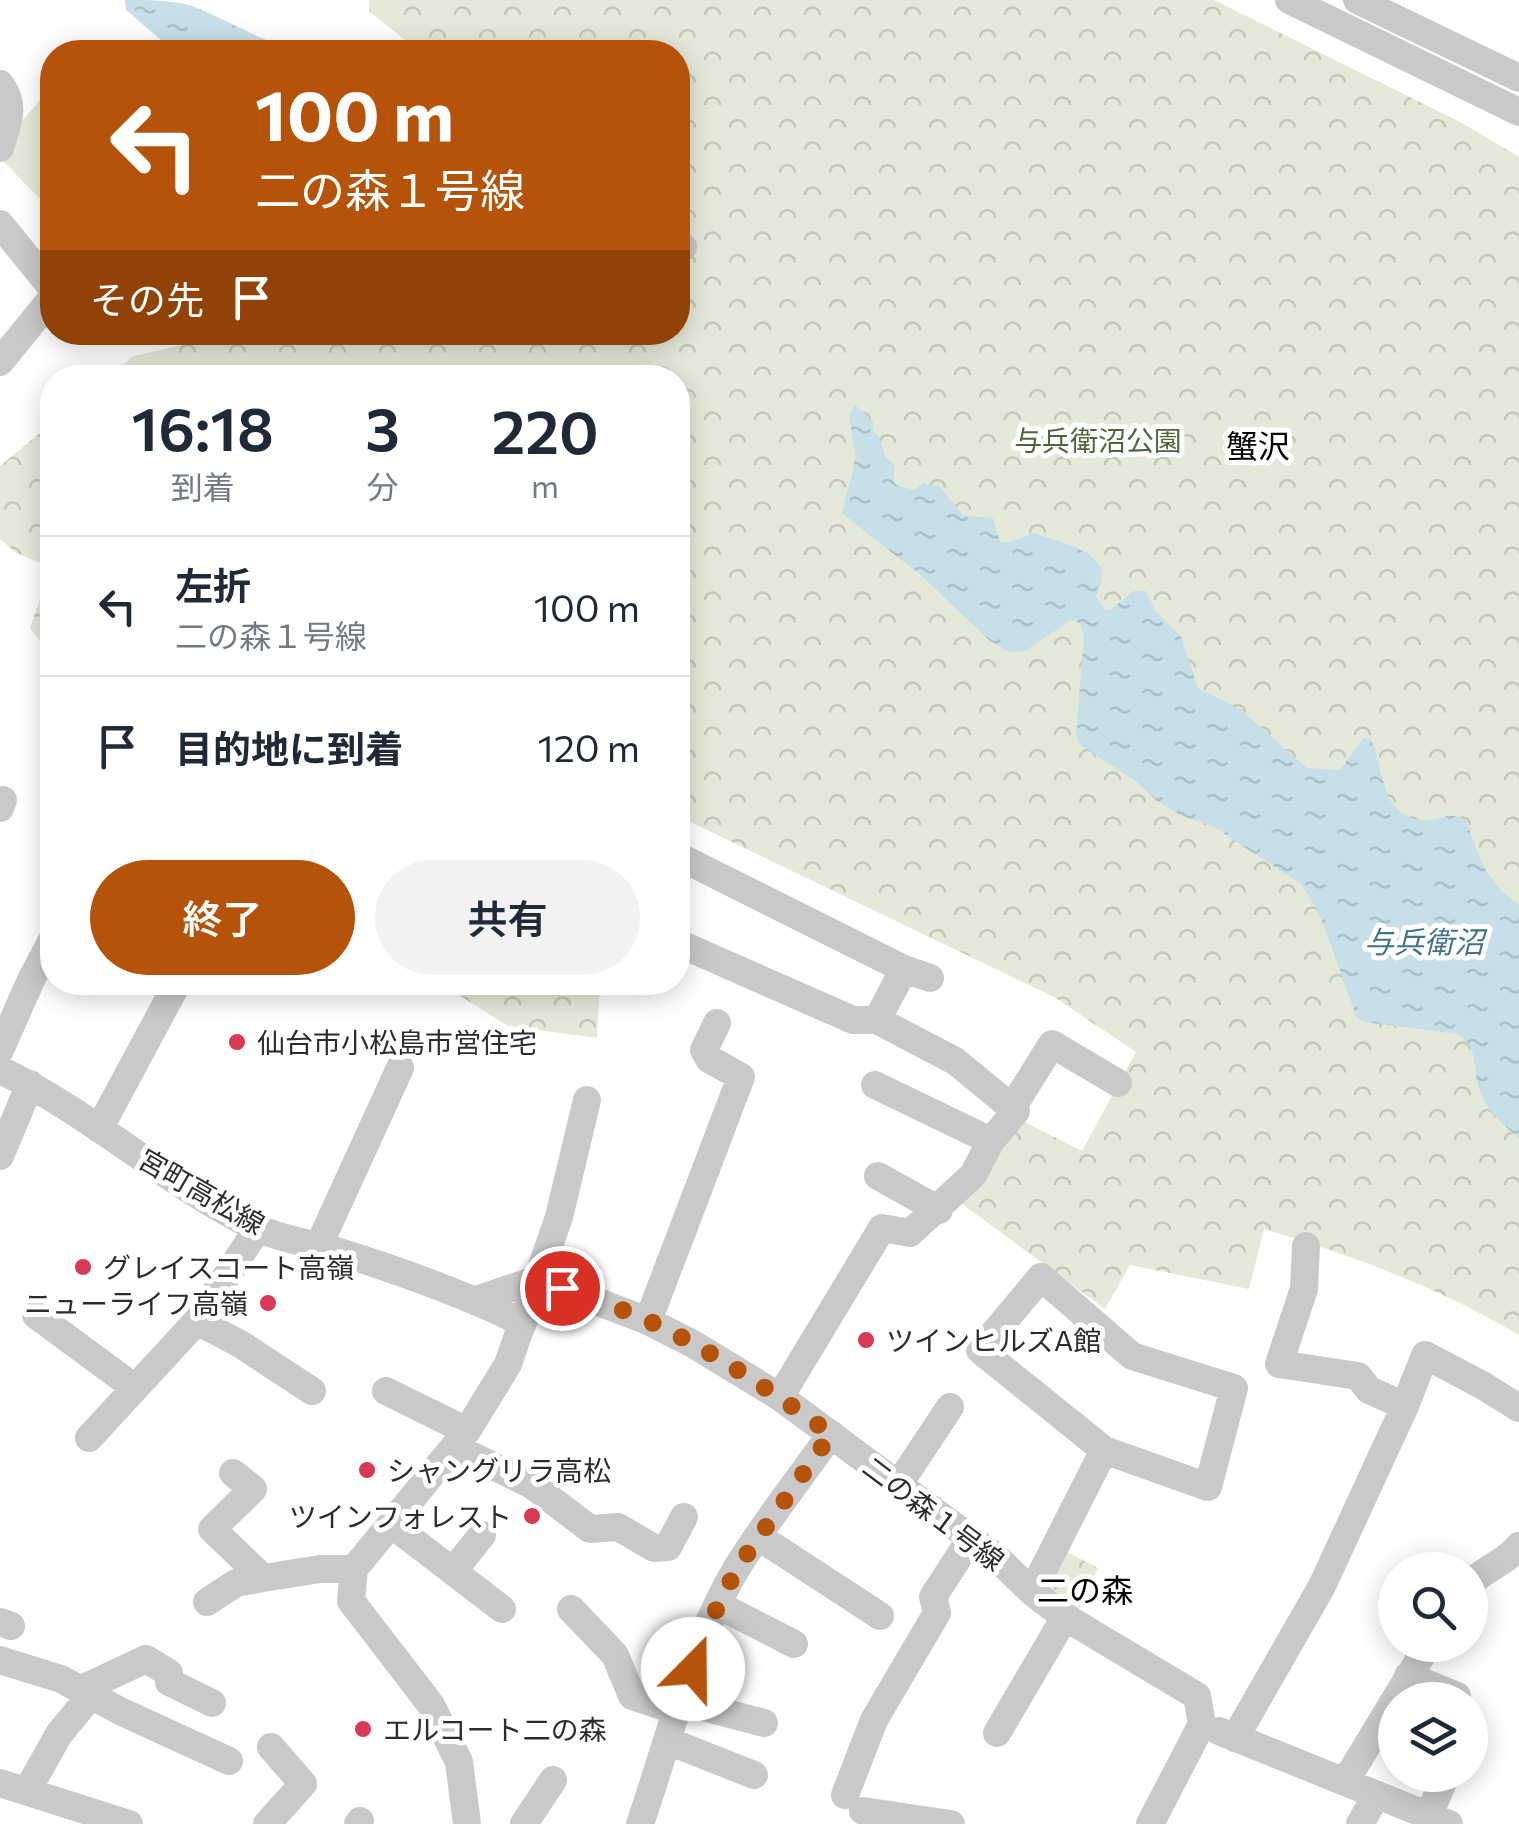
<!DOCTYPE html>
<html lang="ja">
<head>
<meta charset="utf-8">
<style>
  body { margin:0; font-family:Commissioner,"Noto Sans JP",sans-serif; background:#f2f2f3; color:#1f2937; height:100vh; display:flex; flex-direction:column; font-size:38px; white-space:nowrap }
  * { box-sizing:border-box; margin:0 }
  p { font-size:32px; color:#747a83 }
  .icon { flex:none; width:55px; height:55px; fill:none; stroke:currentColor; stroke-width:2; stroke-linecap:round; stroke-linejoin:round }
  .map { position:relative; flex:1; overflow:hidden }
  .drawer { position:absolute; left:40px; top:365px; width:650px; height:630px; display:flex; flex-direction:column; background:#fff; border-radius:40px; box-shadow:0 5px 25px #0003 }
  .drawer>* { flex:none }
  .hud { position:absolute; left:40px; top:40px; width:650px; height:305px; border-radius:40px; box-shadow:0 5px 25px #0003; background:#b45309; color:#fff; overflow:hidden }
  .buttons { position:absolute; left:1378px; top:1552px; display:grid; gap:20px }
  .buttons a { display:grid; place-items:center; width:110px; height:110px; border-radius:50%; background:#fff; box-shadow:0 5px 25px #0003; font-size:50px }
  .pin { position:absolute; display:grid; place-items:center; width:85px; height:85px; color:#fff; margin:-42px; border:5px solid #fff; border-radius:50%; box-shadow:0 2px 10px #0007 }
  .me { position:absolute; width:110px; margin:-55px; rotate:22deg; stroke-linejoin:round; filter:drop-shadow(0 0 8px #0008) }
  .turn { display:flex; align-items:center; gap:35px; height:210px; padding:0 50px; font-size:45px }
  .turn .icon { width:130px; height:130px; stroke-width:2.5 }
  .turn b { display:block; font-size:70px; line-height:85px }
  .then { display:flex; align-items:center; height:95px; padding:0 50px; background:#0003; gap:20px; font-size:38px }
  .eta { display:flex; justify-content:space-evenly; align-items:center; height:170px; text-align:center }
  .eta b { font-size:60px; font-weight:600; line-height:70px }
  .primary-button { display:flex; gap:20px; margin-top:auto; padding:20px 50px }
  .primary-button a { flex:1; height:115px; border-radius:60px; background:#b45309; color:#fff; font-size:40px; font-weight:600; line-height:115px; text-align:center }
  .primary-button a+a { background:#f2f2f3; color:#1f2937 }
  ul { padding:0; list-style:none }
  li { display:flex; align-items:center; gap:30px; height:140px; padding:0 50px; border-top:2px solid #e0e1e3 }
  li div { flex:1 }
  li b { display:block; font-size:38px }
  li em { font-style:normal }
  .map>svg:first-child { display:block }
  .forest { fill:url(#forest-crowns) }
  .pitch { fill:#e4e9da }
  .water { fill:url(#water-ripples) }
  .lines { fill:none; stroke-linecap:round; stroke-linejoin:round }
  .minor { stroke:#c9c9c9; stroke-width:28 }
  .route { stroke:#b45309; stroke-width:18; stroke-dasharray:0 32.4 }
  .poi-dot { fill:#d83955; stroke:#fff; stroke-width:4 }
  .labels { text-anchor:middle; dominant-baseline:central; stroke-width:10; stroke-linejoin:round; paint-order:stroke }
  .park-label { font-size:28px; fill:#53643d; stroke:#fff }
  .poi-label { font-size:28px; fill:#2c2c2c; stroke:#fff; text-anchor:start }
  .street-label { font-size:28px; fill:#2c2c2c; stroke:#fff }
  .water-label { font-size:30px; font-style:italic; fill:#407388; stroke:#fff }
  .quarter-label { font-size:32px; fill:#000; stroke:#fff }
</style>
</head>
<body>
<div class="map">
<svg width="1519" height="1824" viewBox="0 0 1519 1824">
  <defs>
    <pattern id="forest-crowns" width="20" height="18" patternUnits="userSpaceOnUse" patternTransform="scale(2.5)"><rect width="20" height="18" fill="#e4e9da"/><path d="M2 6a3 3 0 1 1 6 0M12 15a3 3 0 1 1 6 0" fill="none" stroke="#c4c8bb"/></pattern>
    <pattern id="water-ripples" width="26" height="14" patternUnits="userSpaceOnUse" patternTransform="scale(2.5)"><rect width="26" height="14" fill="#c7dfe8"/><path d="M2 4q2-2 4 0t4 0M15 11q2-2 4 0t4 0" fill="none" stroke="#abc0c7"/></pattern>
  </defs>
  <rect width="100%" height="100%" fill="#fff"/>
  <!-- forest -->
  <path class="forest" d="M 369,0 L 1214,0 L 1462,123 L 1519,157 L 1519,1335 C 1438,1287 1354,1256 1264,1229 L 1249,1289 L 1130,1265 L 1105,1309 L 962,1204 L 1021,1120 L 1082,1151 L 1136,1052 L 1054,997 L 678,816 L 678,378 L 107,378 L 133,356 L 235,333 L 678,332 L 678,52 L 420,52 L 369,11 Z
    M 52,423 L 52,656 L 30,628 L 51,567 L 16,553 L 0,539 L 0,466 Z
    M 444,983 L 600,983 L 597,1038 L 508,1026 L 443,985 Z
    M 1065,1551 L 1098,1568 L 1077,1613 L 1043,1583 Z"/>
  <!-- pitch -->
  <path class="pitch" d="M 52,87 L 52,211 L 0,158 L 0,145 Z"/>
  <!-- water -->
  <path class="water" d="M 125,0 C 146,0 169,0 189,5 C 231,20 265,46 309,52 L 175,52 L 126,10 Z
    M 855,405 L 873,421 L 873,430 L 880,438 L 885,457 L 895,466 L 893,482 L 898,486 L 915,490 L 923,483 L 939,486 L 963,515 L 993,518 L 1000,542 L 1010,542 L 1033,533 C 1051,540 1100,549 1102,573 C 1103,581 1098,590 1096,597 L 1105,610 L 1110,610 L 1134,591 L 1146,591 L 1156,612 L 1181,636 L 1198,688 L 1241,710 L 1307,768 L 1340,770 L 1363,738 L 1370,738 C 1386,769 1378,821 1428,820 C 1443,819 1452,811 1466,820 C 1480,860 1484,879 1519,905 L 1519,1137 C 1502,1125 1483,1107 1478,1085 C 1473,1064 1478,1047 1457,1034 L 1364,1022 L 1357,1018 L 1320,915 L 1301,884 L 1211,825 L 1182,816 L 1157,801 L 1137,782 L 1079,744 L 1076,734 L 1084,637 L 1080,623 L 1071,620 L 1025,651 L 1009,652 L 989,640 L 923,577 L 842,513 L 856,459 L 849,416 Z"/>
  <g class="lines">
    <!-- minor -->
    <path class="minor" d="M 1289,0 L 1519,112
      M 1357,0 L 1519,78
      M 0,84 C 17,105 7,124 0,148
      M 0,224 L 52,288
      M 678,243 L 683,247
      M 0,362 L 52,298
      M 0,808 L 3,800
      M 678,868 L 682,858 L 904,969 L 877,1020
      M 678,943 L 853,1020 L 877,1020 L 955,1061 L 1016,1111 L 991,1141 L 973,1175 L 910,1233 L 882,1228 L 780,1397
      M 904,969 L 930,978
      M 0,1050 L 31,980 L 52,940
      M 0,1070 C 90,1112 165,1183 255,1227 C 280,1239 310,1243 336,1251 C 400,1271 463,1293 523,1323
      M 875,1085 L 991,1141
      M 1012,1108 L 1052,1044 L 1118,1083
      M 99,1129 L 178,982
      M 0,1156 L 30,1084
      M 878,1176 L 939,1210
      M 319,1245 L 400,1068
      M 1306,1246 L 1304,1289 L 1279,1364 L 1358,1376 L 1369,1390 L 1405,1406
      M 538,1279 L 648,1321 L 693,1344 L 780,1397 L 996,1557 L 1032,1592 L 1065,1617 L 1197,1696 L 1202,1724 L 1150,1824
      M 476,1300 L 538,1279
      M 36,1315 L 135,1388
      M 197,1321 L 242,1345 L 312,1391
      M 648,1321 L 741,1077 L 709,1059 L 704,1050 L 717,1023
      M 386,1391 L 467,1431
      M 89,1438 L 197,1321 L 258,1228
      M 454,1447 L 532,1485 L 590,1529 L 618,1527 L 654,1548 L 668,1547 L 684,1517
      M 233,1473 L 253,1489 L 212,1529 L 263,1578 L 320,1569 L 354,1569
      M 899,1484 L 950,1407
      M 391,1524 L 502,1609
      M 759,1537 L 880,1616
      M 453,1571 L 482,1535
      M 1470,1584 C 1484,1568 1506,1563 1519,1546
      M 1032,1592 L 1104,1450 L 980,1350 L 1041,1277 L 1132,1356 L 1234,1388 L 1208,1487 L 1104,1450
      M 207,1602 L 236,1583 L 263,1578
      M 718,1605 L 794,1644
      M 571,1609 L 615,1655 L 632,1696 L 677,1711
      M 0,1622 L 11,1626
      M 0,1660 L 61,1679 L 120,1711 L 229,1761
      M 1408,1676 L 1457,1696
      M 82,1689 L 146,1659 L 169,1673 L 169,1682 L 212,1703
      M 680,1701 L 764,1723
      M 1219,1731 L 1449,1824
      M 997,1733 L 1065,1617
      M 1235,1738 L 1322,1586 L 1405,1406 L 1425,1355 L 1482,1385 L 1519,1408
      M 668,1741 L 754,1775
      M 1345,1782 L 1428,1645
      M 0,1783 L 129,1824
      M 27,1791 L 59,1734 L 91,1695
      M 845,1795 L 874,1720 L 937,1613 L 933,1597 L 971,1538
      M 863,1811 L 951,1824
      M 1428,1817 L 1446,1775
      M 267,1824 L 303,1784 L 271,1747
      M 358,1824 L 360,1821
      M 467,1824 L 459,1762 L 431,1705 L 351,1601 L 354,1569 L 467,1431 L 508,1364 L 559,1217 L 587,1100
      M 524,1824 L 553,1780
      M 640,1824 C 669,1740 692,1642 738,1566 C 766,1521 800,1478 831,1434
      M 1360,1824 L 1376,1796"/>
  </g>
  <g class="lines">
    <!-- route -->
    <path class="route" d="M 562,1288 C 592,1299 623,1309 651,1322 C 715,1352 774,1393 831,1434 L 738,1567 L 718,1605 L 693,1669"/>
  </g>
  <!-- markers -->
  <g class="poi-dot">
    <circle cx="237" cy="1042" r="10"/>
    <circle cx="83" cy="1267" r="10"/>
    <circle cx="268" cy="1303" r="10"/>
    <circle cx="866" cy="1340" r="10"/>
    <circle cx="367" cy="1470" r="10"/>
    <circle cx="532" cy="1516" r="10"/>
    <circle cx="363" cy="1729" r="10"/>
  </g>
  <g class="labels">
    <!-- park labels -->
    <g class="park-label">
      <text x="1098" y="440">与兵衛沼公園</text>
    </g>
    <!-- poi labels -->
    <g class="poi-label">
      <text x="257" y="1042">仙台市小松島市営住宅</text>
      <text x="103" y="1267">グレイスコート高嶺</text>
      <text x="248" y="1303" text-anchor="end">ニューライフ高嶺</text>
      <text x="886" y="1340">ツインヒルズA館</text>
      <text x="387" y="1470">シャングリラ高松</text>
      <text x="512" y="1516" text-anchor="end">ツインフォレスト</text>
      <text x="383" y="1729">エルコート二の森</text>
    </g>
    <!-- street labels -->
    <g class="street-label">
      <text transform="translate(202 1191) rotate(30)">宮町高松線</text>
      <text transform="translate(934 1513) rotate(37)">二の森１号線</text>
    </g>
    <!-- water labels -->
    <g class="water-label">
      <text x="1424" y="940">与兵衛沼</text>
    </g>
    <!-- quarter labels -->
    <g class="quarter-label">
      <text x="1258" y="445">蟹沢</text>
      <text x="1085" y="1589">二の森</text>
    </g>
  </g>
</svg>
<div class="buttons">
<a><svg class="icon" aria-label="search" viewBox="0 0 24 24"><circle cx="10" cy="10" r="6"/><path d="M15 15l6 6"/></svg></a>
<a><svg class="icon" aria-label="layers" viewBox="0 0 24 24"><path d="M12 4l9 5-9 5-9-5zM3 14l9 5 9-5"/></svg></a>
</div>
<div class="pin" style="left:562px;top:1288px;background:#d93025"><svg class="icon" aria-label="arrive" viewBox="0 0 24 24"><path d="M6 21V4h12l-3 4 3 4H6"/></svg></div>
<svg class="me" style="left:693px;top:1669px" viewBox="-20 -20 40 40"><circle r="19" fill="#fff"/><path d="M0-13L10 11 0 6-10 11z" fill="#b45309"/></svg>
<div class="hud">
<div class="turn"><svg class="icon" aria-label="left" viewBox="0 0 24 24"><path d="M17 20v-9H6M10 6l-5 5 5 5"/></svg><div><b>100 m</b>二の森１号線</div></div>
<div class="then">その先<svg class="icon" aria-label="arrive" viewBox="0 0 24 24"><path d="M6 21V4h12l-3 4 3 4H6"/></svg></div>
</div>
<section class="drawer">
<div class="eta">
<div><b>16:18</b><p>到着</p></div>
<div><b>3</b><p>分</p></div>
<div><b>220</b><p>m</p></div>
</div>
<ul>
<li><svg class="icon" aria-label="left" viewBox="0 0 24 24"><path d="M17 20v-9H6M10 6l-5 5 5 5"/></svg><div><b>左折</b><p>二の森１号線</p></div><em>100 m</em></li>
<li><svg class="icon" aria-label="arrive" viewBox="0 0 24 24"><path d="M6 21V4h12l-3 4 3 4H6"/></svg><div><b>目的地に到着</b></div><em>120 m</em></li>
</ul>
<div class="primary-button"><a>終了</a><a>共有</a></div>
</section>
</div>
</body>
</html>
